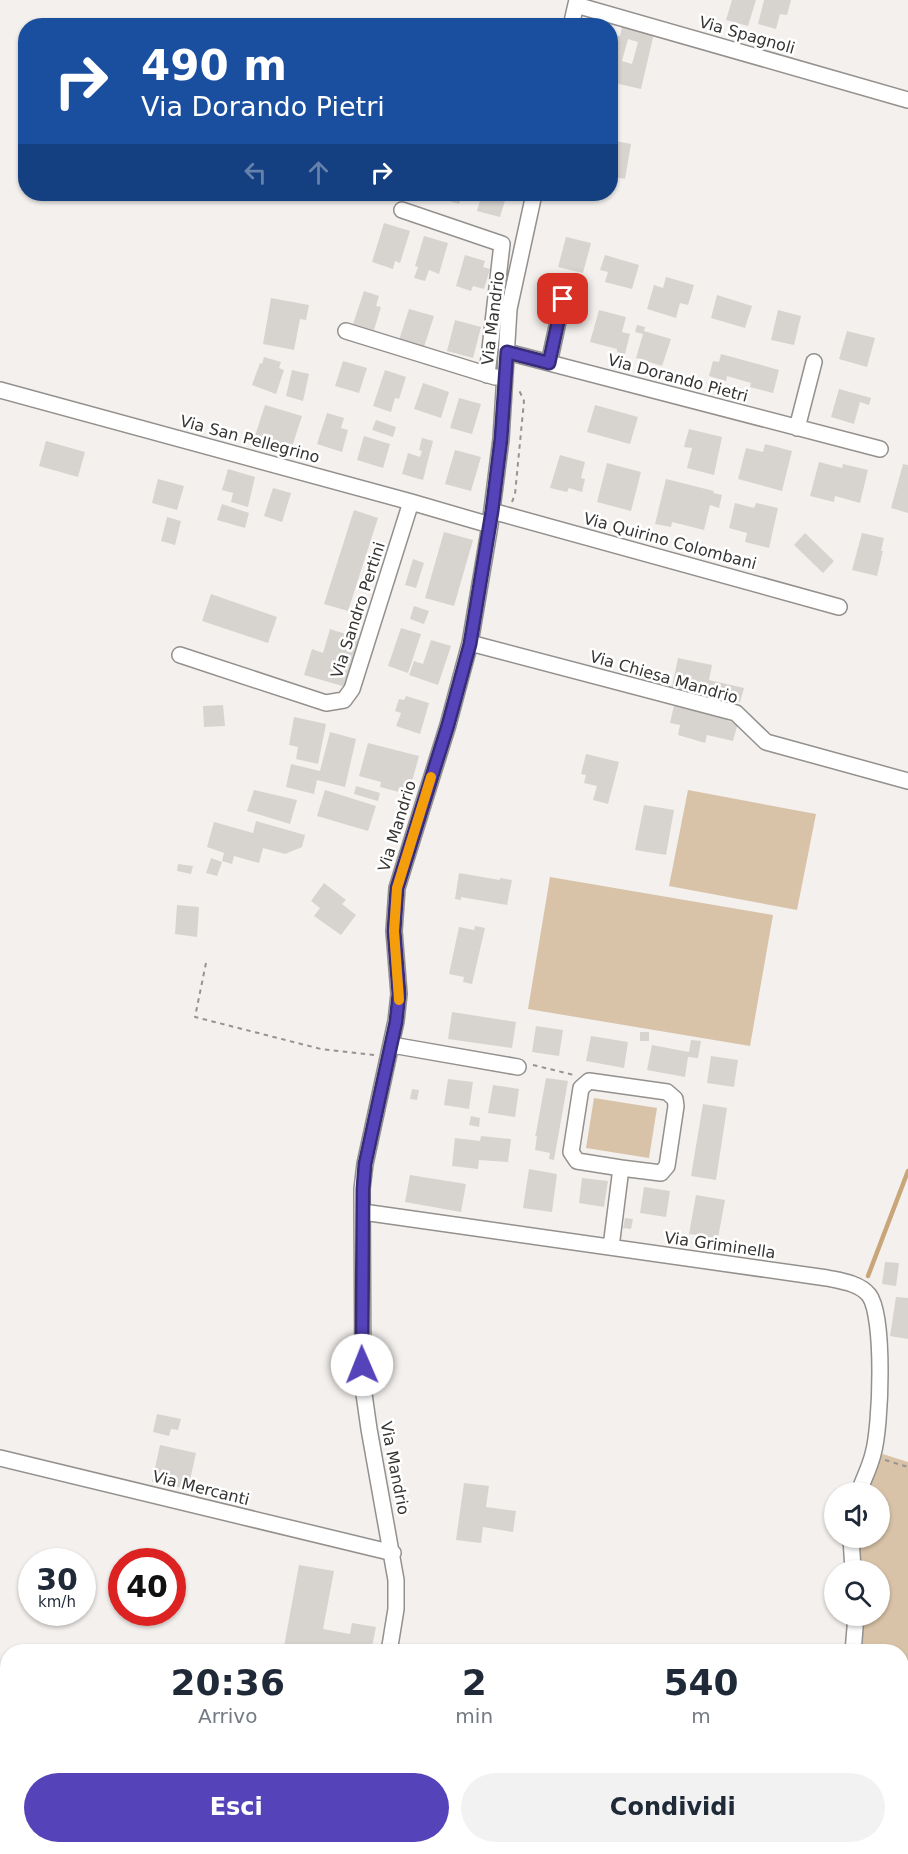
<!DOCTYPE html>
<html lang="it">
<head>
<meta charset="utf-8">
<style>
  body { margin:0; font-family:"DejaVu Sans",sans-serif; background:#f2f2f3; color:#1f2937; height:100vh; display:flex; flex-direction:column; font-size:22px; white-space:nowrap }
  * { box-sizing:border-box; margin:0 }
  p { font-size:20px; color:#747a83 }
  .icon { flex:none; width:33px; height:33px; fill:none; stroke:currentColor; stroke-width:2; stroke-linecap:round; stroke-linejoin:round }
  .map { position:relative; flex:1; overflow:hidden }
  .panel { position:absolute; left:0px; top:1644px; width:909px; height:210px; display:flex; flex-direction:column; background:#fff; border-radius:24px 24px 0 0; box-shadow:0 2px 4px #0004 }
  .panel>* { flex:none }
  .top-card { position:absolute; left:18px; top:18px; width:600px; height:183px; border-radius:24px; box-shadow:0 2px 4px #0004; background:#1a4fa0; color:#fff; overflow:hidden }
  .fabs { position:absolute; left:824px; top:1482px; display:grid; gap:12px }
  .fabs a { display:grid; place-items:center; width:66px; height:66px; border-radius:50%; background:#fff; box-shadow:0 2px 4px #0004; font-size:30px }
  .speed { position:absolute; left:18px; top:1548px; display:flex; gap:12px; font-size:30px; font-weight:700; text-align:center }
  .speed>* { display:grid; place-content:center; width:78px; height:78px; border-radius:50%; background:#fff; box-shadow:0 2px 4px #0004; line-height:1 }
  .speed small { font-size:15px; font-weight:400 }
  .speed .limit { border:9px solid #d22; background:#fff; color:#111 }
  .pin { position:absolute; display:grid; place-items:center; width:51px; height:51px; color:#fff; margin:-26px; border-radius:12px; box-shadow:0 3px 9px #0006 }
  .me { position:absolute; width:66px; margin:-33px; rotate:359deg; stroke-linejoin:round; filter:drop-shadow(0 0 4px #0008) }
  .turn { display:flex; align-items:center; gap:21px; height:126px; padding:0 24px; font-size:27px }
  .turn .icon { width:78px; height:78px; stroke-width:2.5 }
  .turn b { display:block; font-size:42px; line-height:51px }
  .lanes { display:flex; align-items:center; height:57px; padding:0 24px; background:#0003; justify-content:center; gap:30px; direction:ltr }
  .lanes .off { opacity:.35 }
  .eta { display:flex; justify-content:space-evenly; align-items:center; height:102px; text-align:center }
  .eta b { font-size:36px; font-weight:600; line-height:42px }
  .button { display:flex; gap:12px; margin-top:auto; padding:12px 24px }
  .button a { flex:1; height:69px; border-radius:36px; background:#5543ba; color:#fff; font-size:24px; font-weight:600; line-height:69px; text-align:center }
  .button a+a { background:#f2f2f3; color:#1f2937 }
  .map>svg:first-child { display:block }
  .green { fill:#d9c3a8 }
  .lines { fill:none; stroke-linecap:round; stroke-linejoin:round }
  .stream { stroke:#c8a67a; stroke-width:4.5 }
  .building { fill:#d7d4d0; fill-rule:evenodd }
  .minor-casing { stroke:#93908d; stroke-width:18 }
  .path { stroke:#969492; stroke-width:2; stroke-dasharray:4.5 4.5; stroke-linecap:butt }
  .minor { stroke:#fff; stroke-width:15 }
  .route-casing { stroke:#372c79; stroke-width:15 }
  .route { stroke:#5543ba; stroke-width:10 }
  .slow { stroke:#f59e0b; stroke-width:10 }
  .labels { text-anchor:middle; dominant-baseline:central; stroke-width:5; stroke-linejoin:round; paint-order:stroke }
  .street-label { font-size:16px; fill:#363534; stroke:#fff }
</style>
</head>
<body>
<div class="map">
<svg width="908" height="1854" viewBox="0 0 908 1854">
  <rect width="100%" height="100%" fill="#f3f0ed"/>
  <!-- green -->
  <path class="green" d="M 688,790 L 816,814 L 797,910 L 669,886 Z
    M 550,877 L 773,915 L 750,1046 L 528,1009 Z
    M 594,1098 L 657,1108 L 649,1158 L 586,1148 Z
    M 870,1450 L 908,1462 L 908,1676 L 902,1675 L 902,1652 L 855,1652 L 858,1616 L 879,1616 L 879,1570 L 858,1570 L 859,1538 L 879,1538 L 879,1492 L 863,1492 Z"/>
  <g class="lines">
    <!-- stream -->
    <path class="stream" d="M 868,1276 L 908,1171"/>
  </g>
  <!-- building -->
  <path class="building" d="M 732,0 L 756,0 L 748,26 L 726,20 Z
    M 764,0 L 791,0 L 787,15 L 780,14 L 776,29 L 758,24 Z
    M 623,22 L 655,29 L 641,89 L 610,82 L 613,64 L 610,64 L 610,34 L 620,36 ZM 628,39 L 638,42 L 632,64 L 622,61 Z
    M 610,140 L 631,144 L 625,179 L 610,176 Z
    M 437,194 L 462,194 L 459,204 L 436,197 Z
    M 482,194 L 507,194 L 500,217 L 477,211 Z
    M 384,223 L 410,231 L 400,263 L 395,261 L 393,269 L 372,262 Z
    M 424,236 L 448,243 L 439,274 L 429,270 L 425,281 L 414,278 L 418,267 L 415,266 Z
    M 566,237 L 591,243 L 583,273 L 558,267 Z
    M 465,255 L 485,261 L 483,267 L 490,269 L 484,289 L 473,286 L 471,291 L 456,286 Z
    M 605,255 L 639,265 L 632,289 L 605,282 L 608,272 L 600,270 Z
    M 666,277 L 694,285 L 688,305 L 680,303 L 676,318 L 647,309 L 654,285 L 663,288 Z
    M 364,291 L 379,296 L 376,306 L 381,307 L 374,330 L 353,324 Z
    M 717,295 L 752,306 L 745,328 L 711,318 Z
    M 271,298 L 309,305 L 306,320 L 300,319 L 294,350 L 263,344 Z
    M 409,309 L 434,316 L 424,347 L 399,340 Z
    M 599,310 L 626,317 L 622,332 L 630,334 L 625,354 L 617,352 L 617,349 L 590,342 Z
    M 778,310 L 801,316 L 794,345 L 771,340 Z
    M 455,320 L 481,327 L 473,358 L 447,351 Z
    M 637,325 L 645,327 L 644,331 L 671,339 L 662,366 L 636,358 L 643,334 L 635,332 Z
    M 847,331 L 875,338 L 867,367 L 839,359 Z
    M 721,354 L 779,370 L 773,393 L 750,387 L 751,383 L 727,376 L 726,381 L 709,376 L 713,361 L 719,362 Z
    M 264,357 L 281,362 L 279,368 L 284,370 L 276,394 L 252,385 L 260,363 L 262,364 Z
    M 343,361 L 367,368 L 359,393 L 335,386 Z
    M 292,370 L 309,374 L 303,401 L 286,396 Z
    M 385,370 L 406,377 L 399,399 L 395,398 L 391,412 L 373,406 Z
    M 423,383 L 449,392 L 441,418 L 414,409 Z
    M 839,389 L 871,398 L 869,405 L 860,402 L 854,424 L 831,417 Z
    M 459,398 L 481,404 L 472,434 L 450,428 Z
    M 265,405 L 302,416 L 291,450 L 254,439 Z
    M 595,405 L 638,417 L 630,444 L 587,432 Z
    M 327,413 L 344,418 L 341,428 L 348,430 L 342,452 L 317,444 Z
    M 376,420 L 396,427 L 393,437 L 372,430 Z
    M 689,429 L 722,437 L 714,475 L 687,468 L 692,448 L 684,447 Z
    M 364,436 L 390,444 L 383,468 L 357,460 Z
    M 422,438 L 433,441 L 423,480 L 402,474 L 408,453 L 420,457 L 422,451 L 419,450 Z
    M 46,441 L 85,452 L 78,477 L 39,466 Z
    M 765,444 L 792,451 L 782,491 L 738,479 L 746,448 L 763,452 Z
    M 455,450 L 481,457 L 471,491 L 445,484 Z
    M 560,455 L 585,462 L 581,478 L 585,479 L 582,492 L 569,488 L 567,492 L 550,488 Z
    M 819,462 L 842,468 L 843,464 L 868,470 L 860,503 L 835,496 L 834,502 L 810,496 Z
    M 607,463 L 641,472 L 631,511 L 597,502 Z
    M 903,464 L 908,465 L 908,513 L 891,508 Z
    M 228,469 L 255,477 L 248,507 L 231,502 L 233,493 L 222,490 Z
    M 158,479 L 184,486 L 177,510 L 152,503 Z
    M 666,479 L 714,491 L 713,493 L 722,495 L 719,508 L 710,505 L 704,530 L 672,522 L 671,527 L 655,524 Z
    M 273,488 L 291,493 L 282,522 L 264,516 Z
    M 735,503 L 754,508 L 756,503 L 778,508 L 769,548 L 745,542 L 747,533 L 729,528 Z
    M 222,504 L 249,513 L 245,528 L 217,520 Z
    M 354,510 L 378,518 L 348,611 L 324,604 Z
    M 167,517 L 181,521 L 175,545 L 161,541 Z
    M 444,532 L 473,540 L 454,606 L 425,598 Z
    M 805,533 L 834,561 L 823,573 L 794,545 Z
    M 862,533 L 884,538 L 881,551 L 883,551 L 877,576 L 852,570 Z
    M 413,559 L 424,563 L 416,588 L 405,585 Z
    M 211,594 L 277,617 L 268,643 L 202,621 Z
    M 414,606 L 429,611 L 424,624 L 410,619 Z
    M 401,628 L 421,634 L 408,673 L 388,666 Z
    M 330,629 L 361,639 L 346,687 L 304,675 L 312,649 L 323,653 Z
    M 431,640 L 451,646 L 438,685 L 409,675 L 414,661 L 423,664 Z
    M 678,658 L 712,665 L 709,680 L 744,688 L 740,702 L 672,687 Z
    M 406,696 L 429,703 L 420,734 L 396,726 L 401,713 L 395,711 L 399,699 L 404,700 Z
    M 675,701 L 730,715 L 728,721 L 738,723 L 733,741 L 707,735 L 705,743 L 678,735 L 680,725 L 670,723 Z
    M 223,705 L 225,726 L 204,727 L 203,706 Z
    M 294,717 L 326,724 L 318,764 L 296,759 L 298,747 L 289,745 Z
    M 330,732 L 356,739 L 345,787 L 317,780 L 314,794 L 286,787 L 291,764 L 320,771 Z
    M 368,743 L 419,756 L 410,789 L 404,788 L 403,793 L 380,787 L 381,782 L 359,776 Z
    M 586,754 L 619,762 L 608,804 L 593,800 L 597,786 L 584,783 L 586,775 L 581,774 Z
    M 356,786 L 380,793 L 378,801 L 354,794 Z
    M 254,790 L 297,800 L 290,824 L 247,811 Z
    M 325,790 L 376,806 L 368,831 L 317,816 Z
    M 644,805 L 674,810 L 666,855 L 635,850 Z
    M 256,821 L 305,835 L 302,847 L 285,854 L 263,848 L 259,863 L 234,856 L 232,864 L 222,861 L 224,853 L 207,847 L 214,822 L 253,833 Z
    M 211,858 L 222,862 L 217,876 L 206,873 Z
    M 178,864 L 193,866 L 191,874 L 177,871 Z
    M 459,873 L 500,880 L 500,878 L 512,880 L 507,905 L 461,897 L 461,900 L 455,899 Z
    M 324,883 L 346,900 L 342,904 L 356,915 L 341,935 L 314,916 L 320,908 L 311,901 Z
    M 177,905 L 199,907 L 197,937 L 175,934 Z
    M 475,926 L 485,928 L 472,984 L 463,982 L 464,977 L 449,974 L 459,927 L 474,930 Z
    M 452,1012 L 516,1022 L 512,1048 L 448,1039 Z
    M 536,1026 L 563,1030 L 559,1056 L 532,1052 Z
    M 640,1032 L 649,1032 L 649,1041 L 640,1041 Z
    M 591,1036 L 628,1042 L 624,1068 L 586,1061 Z
    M 691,1040 L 701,1041 L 698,1058 L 688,1057 L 685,1077 L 647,1070 L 652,1045 L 689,1052 Z
    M 711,1056 L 738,1060 L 734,1087 L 707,1083 Z
    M 546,1078 L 568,1081 L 554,1160 L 549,1159 L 550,1153 L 535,1150 L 537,1136 L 535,1136 L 536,1133 Z
    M 448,1079 L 473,1082 L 469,1109 L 444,1105 Z
    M 493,1085 L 519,1089 L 515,1117 L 488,1113 Z
    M 412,1089 L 419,1090 L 417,1100 L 410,1099 Z
    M 703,1104 L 727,1108 L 716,1180 L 691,1176 Z
    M 471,1116 L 480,1118 L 479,1127 L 469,1125 Z
    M 481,1136 L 511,1139 L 508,1162 L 479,1160 L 478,1169 L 452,1166 L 455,1138 L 480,1141 Z
    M 529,1169 L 557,1174 L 552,1212 L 523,1208 Z
    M 410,1175 L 466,1184 L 461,1212 L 405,1202 Z
    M 582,1178 L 608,1181 L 604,1207 L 579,1203 Z
    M 644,1187 L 670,1191 L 666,1217 L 640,1213 Z
    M 696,1195 L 725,1200 L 718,1238 L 709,1237 L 708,1241 L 698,1239 L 698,1235 L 689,1234 Z
    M 625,1218 L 633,1219 L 631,1229 L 623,1228 Z
    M 885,1262 L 899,1263 L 896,1286 L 882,1284 Z
    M 896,1297 L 908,1298 L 908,1339 L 890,1336 Z
    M 157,1414 L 181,1419 L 178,1430 L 171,1429 L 169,1436 L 153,1432 Z
    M 160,1445 L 196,1453 L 188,1489 L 152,1482 Z
    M 464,1483 L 489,1486 L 486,1507 L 516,1511 L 513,1532 L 483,1527 L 481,1543 L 456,1540 Z
    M 299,1565 L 334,1571 L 323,1629 L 350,1634 L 352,1623 L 376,1627 L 371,1652 L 283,1652 Z"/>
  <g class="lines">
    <!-- minor casing -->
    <g class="minor-casing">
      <path id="minor" d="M 576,5 L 908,100
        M 571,26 L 577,0
        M 402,210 L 502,244 L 487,375
        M 346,331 L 495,377
        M 507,352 L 880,449
        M 549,363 L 563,299
        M 0,390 L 411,502 L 490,525
        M 797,428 L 814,362
        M 492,511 L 839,607
        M 470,643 L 736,713 L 766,742 L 908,781
        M 180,655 L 326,703 L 344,700 L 352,689 L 411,502
        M 392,1045 L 518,1067
        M 363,1212 L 827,1278 C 841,1281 859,1283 869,1295 C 885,1316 881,1427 873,1454 C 870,1467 863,1480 859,1492
        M 611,1247 L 621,1168 L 661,1173 L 667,1166 L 676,1106 L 675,1099 L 667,1092 L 589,1081 L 581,1088 L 571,1152 L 577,1161 L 621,1168
        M 0,1458 L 393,1553
        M 851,1538 L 853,1570
        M 389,1652 L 396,1609 L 396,1580 L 369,1429 L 363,1387 L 362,1189 L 365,1164 L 396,1021 L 399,994 L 394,931 L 397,888 L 448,725 L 470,643 L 490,525 L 501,439 L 509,309 L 534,194
        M 853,1652 L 856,1616
        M 347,1854 L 349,1846
        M 836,1854 L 836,1846"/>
    </g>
    <!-- path -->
    <path class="path" d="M 512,502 L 515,494 L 524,401 L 519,390
      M 206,963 L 195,1017 L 321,1049 L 374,1055
      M 533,1065 L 574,1075
      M 885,1460 L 908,1467"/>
    <!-- minor -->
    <use href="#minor" class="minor"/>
  </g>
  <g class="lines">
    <!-- route casing -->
    <g class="route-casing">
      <path id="route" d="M 362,1365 L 363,1189 L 365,1164 L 396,1022 L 399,994 L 394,931 L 397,888 L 448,725 L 470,644 L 492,511 L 501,439 L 507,352 L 549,363 L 563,299"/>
    </g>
    <!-- route -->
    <use href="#route" class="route"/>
    <!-- slow -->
    <path class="slow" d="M 399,1000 L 394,931 L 397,888 L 431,777"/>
  </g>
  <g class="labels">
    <!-- street labels -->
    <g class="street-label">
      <text transform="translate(747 35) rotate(16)">Via Spagnoli</text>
      <text transform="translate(493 318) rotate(-83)">Via Mandrio</text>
      <text transform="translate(678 378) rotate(15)">Via Dorando Pietri</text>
      <text transform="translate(250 439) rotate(15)">Via San Pellegrino</text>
      <text transform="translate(670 541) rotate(15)">Via Quirino Colombani</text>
      <text transform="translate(358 610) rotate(-72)">Via Sandro Pertini</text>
      <text transform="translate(664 677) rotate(16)">Via Chiesa Mandrio</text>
      <text transform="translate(397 826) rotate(-73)">Via Mandrio</text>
      <text transform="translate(720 1245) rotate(8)">Via Griminella</text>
      <text transform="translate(395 1468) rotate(79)">Via Mandrio</text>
      <text transform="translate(201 1488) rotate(14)">Via Mercanti</text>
    </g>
  </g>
</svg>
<div class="fabs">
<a><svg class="icon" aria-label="sound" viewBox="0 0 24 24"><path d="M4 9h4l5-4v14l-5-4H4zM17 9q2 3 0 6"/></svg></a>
<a><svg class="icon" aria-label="search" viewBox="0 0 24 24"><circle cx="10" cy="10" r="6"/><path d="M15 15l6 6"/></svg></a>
</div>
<div class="speed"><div>30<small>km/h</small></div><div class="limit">40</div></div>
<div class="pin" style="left:563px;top:299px;background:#d93025"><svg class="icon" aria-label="arrive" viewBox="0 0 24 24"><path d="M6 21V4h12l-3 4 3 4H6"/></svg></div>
<svg class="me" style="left:362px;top:1365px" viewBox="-20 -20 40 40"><circle r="19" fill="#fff"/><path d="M0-13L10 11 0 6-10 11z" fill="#5543ba"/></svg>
<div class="top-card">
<div class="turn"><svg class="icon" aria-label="right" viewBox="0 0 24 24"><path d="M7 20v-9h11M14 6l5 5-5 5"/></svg><div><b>490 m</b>Via Dorando Pietri</div></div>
<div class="lanes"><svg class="icon off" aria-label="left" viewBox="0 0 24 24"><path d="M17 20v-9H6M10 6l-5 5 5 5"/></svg><svg class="icon off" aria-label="ahead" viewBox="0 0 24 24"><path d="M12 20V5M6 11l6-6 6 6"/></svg><svg class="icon" aria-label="right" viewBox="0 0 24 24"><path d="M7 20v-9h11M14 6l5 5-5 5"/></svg></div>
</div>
<section class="panel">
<div class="eta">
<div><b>20:36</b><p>Arrivo</p></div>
<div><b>2</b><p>min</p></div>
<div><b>540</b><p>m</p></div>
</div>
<div class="button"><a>Esci</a><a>Condividi</a></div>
</section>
</div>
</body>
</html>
